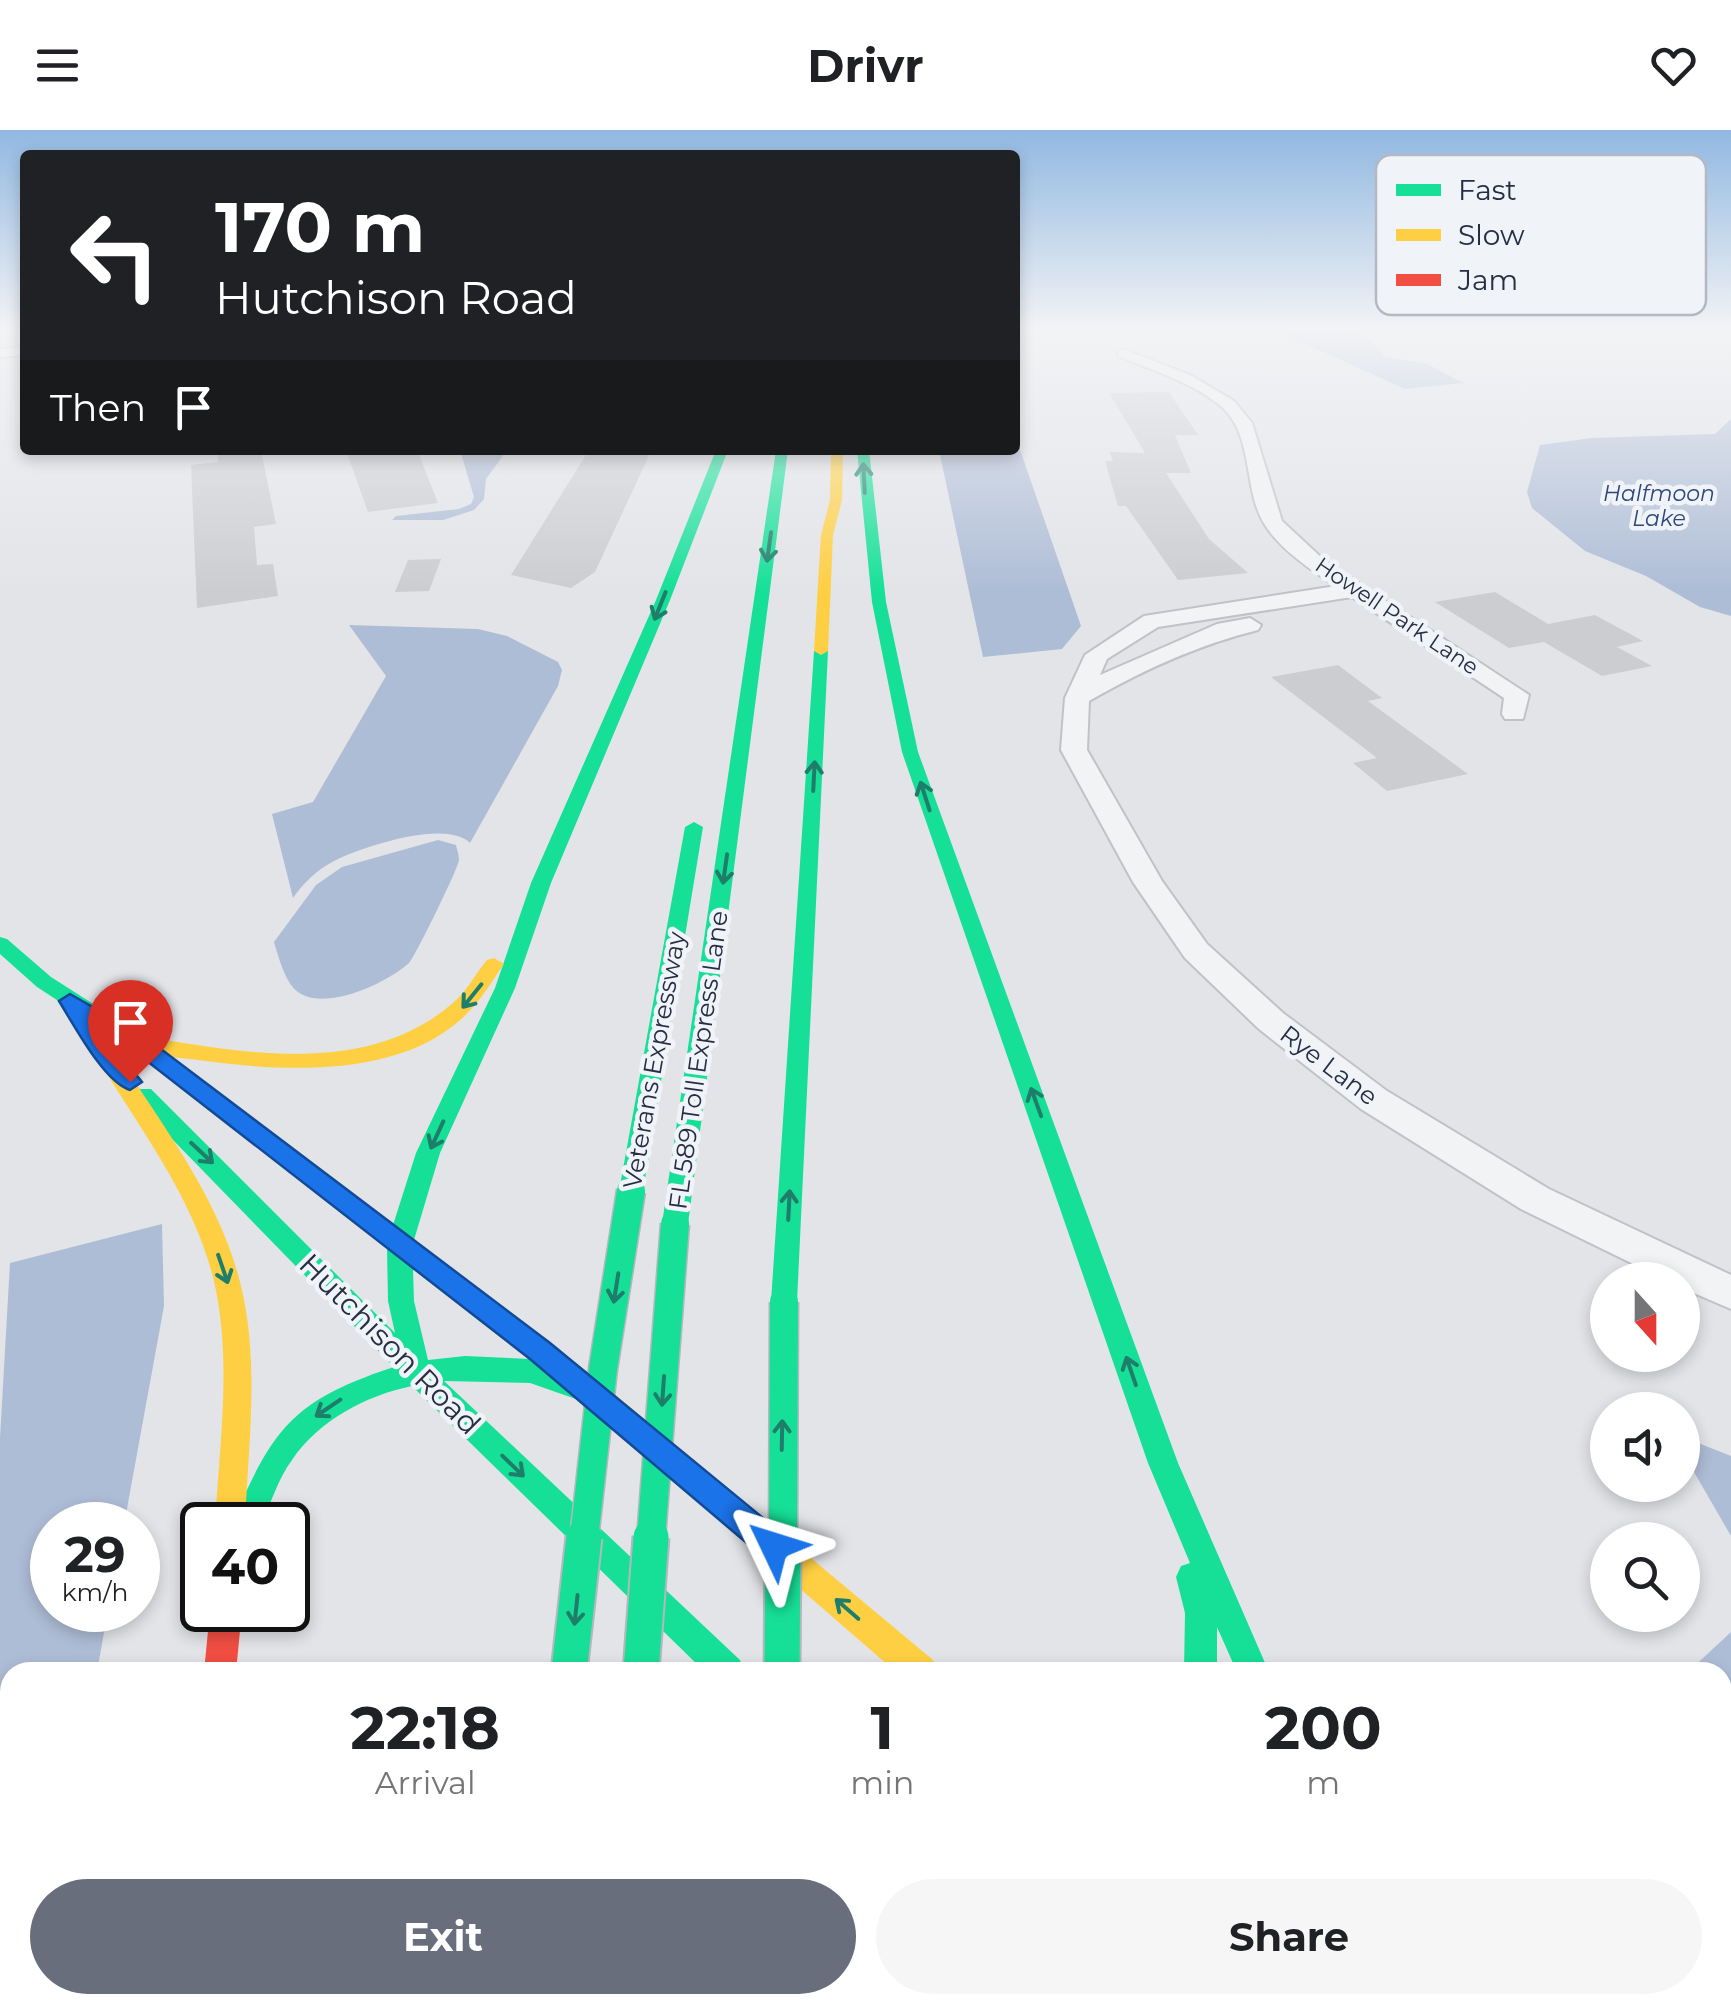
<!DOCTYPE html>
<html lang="en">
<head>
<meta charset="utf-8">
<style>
  body { margin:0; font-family:Montserrat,sans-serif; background:#f6f6f6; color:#202124; height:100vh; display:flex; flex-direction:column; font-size:38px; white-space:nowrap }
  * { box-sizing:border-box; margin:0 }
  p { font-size:32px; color:#757577 }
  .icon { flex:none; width:55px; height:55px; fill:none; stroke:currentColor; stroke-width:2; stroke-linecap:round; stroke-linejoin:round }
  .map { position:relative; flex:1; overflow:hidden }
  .side { position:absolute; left:0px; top:1532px; width:1732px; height:352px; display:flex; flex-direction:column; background:#fff; border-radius:30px 30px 0 0; box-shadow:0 5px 15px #0003 }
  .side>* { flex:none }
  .top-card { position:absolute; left:20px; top:20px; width:1000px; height:305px; border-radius:10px; box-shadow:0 5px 15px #0003; background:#202124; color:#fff; overflow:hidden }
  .needle { width:65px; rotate:159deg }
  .buttons { position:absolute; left:1590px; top:1132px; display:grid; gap:20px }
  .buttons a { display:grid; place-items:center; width:110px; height:110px; border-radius:50%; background:#fff; box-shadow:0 5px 15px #0003; font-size:50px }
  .speed { position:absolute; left:30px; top:1372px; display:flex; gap:20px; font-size:50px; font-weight:700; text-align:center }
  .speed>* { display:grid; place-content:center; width:130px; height:130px; border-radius:50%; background:#fff; box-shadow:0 5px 15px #0003; line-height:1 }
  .speed small { font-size:25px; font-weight:400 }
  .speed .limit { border:5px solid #111; border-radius:15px; background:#fff; color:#111 }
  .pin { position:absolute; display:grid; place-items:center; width:85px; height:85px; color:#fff; margin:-102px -42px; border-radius:50% 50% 50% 0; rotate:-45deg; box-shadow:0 0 10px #0007 }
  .pin .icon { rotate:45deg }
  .me { position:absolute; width:110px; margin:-55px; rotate:311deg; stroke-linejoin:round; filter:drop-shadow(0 0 8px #0008) }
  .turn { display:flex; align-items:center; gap:35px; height:210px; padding:0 30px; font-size:45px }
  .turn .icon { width:130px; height:130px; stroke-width:2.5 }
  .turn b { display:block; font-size:70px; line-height:85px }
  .then { display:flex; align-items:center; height:95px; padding:0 30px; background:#0003; gap:20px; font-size:38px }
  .eta { display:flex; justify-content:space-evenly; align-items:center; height:170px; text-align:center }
  .eta b { font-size:60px; font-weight:700; line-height:70px }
  .primary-button { display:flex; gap:20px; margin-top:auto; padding:20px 30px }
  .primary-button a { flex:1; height:115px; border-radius:60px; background:#696e7d; color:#fff; font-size:40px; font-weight:700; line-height:115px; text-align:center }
  .primary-button a+a { background:#f6f6f6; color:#202124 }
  header { display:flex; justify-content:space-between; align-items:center; height:130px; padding:0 30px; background:#fff; font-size:45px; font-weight:700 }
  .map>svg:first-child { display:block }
  .water { fill:#aebdd6 }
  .building { fill:#cbcdd1 }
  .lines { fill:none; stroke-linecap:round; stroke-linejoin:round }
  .street-casing { stroke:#c1c2c6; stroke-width:4 }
  .street { fill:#f2f3f5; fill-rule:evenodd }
  .fast { fill:#16e098; fill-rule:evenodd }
  .slow { fill:#ffcf43; fill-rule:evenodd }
  .jam { fill:#f24e42; fill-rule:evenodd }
  .fast-bridge-far1-casing { stroke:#b5b7bd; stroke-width:31; stroke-linecap:butt }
  .fast-bridge-casing { stroke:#b5b7bd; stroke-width:39; stroke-linecap:butt }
  .fast-bridge-far1 { stroke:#16e098; stroke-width:28 }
  .fast-bridge { stroke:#16e098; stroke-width:35 }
  .oneway { stroke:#1f7e6a }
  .route { fill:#1a73e8; stroke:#114b97; stroke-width:2.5 }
  .labels { text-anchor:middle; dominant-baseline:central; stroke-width:9; stroke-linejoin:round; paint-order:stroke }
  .far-water-label { font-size:22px; font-style:italic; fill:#2e487b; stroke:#f0f3f8 }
  .far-street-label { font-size:22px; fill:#272e44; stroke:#f0f3f8 }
  .street-label { font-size:25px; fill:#272e44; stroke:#f0f3f8 }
  .near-street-label { font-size:30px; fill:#272e44; stroke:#f0f3f8 }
  .key { fill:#f0f3f8; stroke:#b4b8c2; stroke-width:2.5 }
  .key-label { font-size:28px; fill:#272e44 }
</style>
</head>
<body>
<header><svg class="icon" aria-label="menu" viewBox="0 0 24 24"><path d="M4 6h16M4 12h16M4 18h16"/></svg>Drivr<svg class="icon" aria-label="heart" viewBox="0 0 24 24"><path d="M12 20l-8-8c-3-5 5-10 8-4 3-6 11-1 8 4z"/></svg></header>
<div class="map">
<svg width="1731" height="1883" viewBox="0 0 1731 1883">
  <rect width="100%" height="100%" fill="#e3e4e8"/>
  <!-- water -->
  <path class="water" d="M 1341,198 L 1369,209 L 1385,227 L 1425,233 L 1464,253 L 1405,259 L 1272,199 Z
    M 1731,289 L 1731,486 L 1700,477 L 1646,446 L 1585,421 L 1532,378 L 1527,362 L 1540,315 L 1592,308 L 1715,304 Z
    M 1015,305 L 1081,496 L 1062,519 L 983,527 L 939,320 L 1015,320 Z
    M 460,320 L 507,320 L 486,349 L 484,369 L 474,380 L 443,390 L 392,390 L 396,386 L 459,379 L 471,374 L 474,367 Z
    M 349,495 L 478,499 L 507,506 L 558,532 L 562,540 L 558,556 L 470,713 C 445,689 363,717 334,731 C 317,740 304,752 293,768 L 272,684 L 313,672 L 386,546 Z
    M 438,710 L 456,715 C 457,720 459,725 459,730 C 459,737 414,829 409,833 C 386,854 314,888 291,855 C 283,843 278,826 274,812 L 316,755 L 342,737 Z
    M 162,1094 L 164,1176 L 124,1395 L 52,1395 L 52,1480 L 108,1480 L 97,1542 L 10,1542 L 10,1875 L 36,1875 L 34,1883 L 0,1883 L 0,1308 L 10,1133 Z
    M 1683,1307 L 1731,1326 L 1731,1406 L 1683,1323 Z
    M 1731,1502 L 1731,1883 L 1599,1883 L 1590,1875 L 1722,1875 L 1722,1542 L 1688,1542 Z"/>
  <!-- building -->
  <path class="building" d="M 1169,262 L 1198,305 L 1175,305 L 1191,343 L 1166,343 L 1209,409 L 1248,443 L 1178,450 L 1126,376 L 1118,376 L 1105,331 L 1113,331 L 1110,322 L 1145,323 L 1109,263 Z
    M 218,320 L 261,320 L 276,394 L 254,397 L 257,435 L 273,434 L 278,466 L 197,478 L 191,335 L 218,332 Z
    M 346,320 L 417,320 L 438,373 L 368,382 Z
    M 589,320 L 651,321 L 595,442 L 571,458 L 511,445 Z
    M 441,429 L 429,461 L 395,462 L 408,430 Z
    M 1495,462 L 1548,494 L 1595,485 L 1643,511 L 1617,517 L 1652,536 L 1602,546 L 1544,512 L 1509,518 L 1435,472 Z
    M 1338,535 L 1382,568 L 1368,571 L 1468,644 L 1387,661 L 1353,633 L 1377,628 L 1271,547 Z"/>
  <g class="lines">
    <!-- street casing -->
    <g class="street-casing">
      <path id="street" d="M 25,217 L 25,225 L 0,227 L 0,219 Z
        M 1123,219 L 1190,245 L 1234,271 L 1252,293 L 1282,391 L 1325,431 L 1529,565 L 1523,589 L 1505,589 L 1502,584 L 1504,568 L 1352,467 L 1158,497 L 1107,529 L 1100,545 L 1217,494 L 1250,488 L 1261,495 L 1258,500 C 1198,515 1143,540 1089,571 L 1087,620 L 1162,751 L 1207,814 L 1283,883 L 1387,961 L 1549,1059 L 1731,1145 L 1731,1179 L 1682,1158 L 1682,1150 L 1666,1150 L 1521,1079 L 1361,979 L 1259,899 L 1185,828 L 1133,752 L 1061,620 L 1065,568 L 1085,525 L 1144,486 L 1336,456 C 1312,441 1280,419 1265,395 C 1243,361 1254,307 1223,278 C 1195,253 1152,240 1118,226 L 1118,220 Z"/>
    </g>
    <!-- street -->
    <use href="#street" class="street"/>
    <!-- fast -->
    <path class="fast" d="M 716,320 L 728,320 L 670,470 L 551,753 L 515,858 L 440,1023 L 414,1110 L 606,1256 L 610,1264 L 606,1272 L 596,1276 L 530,1253 L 444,1251 L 740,1530 L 744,1542 L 705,1542 L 412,1256 C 367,1265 318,1291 292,1330 C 278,1349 271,1373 261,1395 L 231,1395 C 273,1300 290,1271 394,1237 L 135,971 L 132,965 L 135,959 L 151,959 L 395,1203 L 388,1171 L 387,1118 L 129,917 L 37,857 L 0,824 L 0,807 L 7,809 L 51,847 L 145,907 L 393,1095 L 416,1023 L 495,858 L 531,753 L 656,470 ZM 413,1139 L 530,1229 L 465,1226 L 428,1230 L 414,1171 Z
      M 776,320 L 788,320 L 688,1094 L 684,1101 L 666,1101 L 662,1094 Z
      M 857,320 L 869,320 L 886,472 L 918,622 L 1178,1333 L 1269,1542 L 1237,1542 L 1217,1497 L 1217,1542 L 1184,1542 L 1185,1483 L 1176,1447 L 1181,1436 L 1190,1433 L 1148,1333 L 902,622 L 872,472 Z
      M 821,517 L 828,521 L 797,1172 L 793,1179 L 784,1183 L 775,1179 L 771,1172 L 814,521 Z
      M 694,692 L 703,697 L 643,1061 L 640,1067 L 622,1067 L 619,1061 L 685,697 Z
      M 169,1875 L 209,1875 L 209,1883 L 169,1883 Z
      M 519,1875 L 559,1875 L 559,1883 L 519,1883 Z
      M 1273,1875 L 1313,1875 L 1317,1883 L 1277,1883 Z
      M 1414,1875 L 1456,1875 L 1460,1883 L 1418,1883 Z"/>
    <!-- slow -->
    <path class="slow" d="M 839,320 L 843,323 L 842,370 L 833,405 L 828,521 L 821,525 L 814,521 L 821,405 L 830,370 L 831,323 Z
      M 494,828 L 504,834 C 494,848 485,864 473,877 C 410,950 284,942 198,930 C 179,927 139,927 126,912 L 137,905 C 240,923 368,948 454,872 C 467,861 476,843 487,830 Z
      M 110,924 L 118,926 C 164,998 221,1071 241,1156 C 260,1234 248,1316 245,1395 L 215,1395 C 219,1317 232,1234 215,1156 C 197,1073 142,1002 99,931 Z
      M 590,1248 L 600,1252 L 933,1530 L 937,1542 L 896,1542 L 580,1268 L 576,1260 L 580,1252 Z
      M 597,1875 L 637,1875 L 637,1883 L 597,1883 Z
      M 1058,1875 L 1103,1875 L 1107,1883 L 1062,1883 Z"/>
    <!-- jam -->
    <path class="jam" d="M 210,1480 L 242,1480 L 236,1542 L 204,1542 Z
      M 773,1875 L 813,1875 L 813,1883 L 773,1883 Z"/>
    <!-- fast-bridge-far1 casing -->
    <g class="fast-bridge-far1-casing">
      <path id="fast-bridge-far1" d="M 584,1409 L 603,1239 L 631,1061
        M 651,1409 L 675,1094
        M 783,1409 L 784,1172"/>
    </g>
    <!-- fast-bridge casing -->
    <g class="fast-bridge-casing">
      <path id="fast-bridge" d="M 569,1542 L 584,1407
        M 641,1542 L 651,1407
        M 782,1542 L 783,1407"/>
    </g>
    <!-- fast-bridge-far1 -->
    <use href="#fast-bridge-far1" class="fast-bridge-far1"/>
    <!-- fast-bridge -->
    <use href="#fast-bridge" class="fast-bridge"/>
  </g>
  <!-- one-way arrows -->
  <defs><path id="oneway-shaft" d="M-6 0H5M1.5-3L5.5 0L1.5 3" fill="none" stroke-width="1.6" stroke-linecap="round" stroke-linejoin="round" transform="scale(2.5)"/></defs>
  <g class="oneway">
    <use href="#oneway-shaft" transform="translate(864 348) rotate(-93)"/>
    <use href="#oneway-shaft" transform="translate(769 417) rotate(98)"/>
    <use href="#oneway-shaft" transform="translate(660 476) rotate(112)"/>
    <use href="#oneway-shaft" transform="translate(814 646) rotate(-87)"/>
    <use href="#oneway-shaft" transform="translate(925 666) rotate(-108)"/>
    <use href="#oneway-shaft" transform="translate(725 739) rotate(98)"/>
    <use href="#oneway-shaft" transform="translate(472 866) rotate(129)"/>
    <use href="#oneway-shaft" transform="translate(1036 972) rotate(-110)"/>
    <use href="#oneway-shaft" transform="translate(437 1005) rotate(115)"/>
    <use href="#oneway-shaft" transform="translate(202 1023) rotate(43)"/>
    <use href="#oneway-shaft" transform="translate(789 1075) rotate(-87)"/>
    <use href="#oneway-shaft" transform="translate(223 1139) rotate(71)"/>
    <use href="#oneway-shaft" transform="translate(616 1158) rotate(99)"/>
    <use href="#oneway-shaft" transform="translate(1131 1241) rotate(-109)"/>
    <use href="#oneway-shaft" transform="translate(663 1261) rotate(94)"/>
    <use href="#oneway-shaft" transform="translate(328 1278) rotate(146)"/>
    <use href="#oneway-shaft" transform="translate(782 1305) rotate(-89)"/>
    <use href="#oneway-shaft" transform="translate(513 1336) rotate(44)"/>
    <use href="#oneway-shaft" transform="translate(847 1479) rotate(-139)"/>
    <use href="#oneway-shaft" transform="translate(576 1480) rotate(96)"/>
  </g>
  <!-- sky -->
  <linearGradient id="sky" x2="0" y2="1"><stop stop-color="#91b8e1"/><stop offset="0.43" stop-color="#f2f3f5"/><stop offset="1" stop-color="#f2f3f5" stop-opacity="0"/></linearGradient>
  <rect width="1731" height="461" fill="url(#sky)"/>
  <!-- route -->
  <path class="route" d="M 70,864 L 145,907 L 550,1213 L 785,1406 L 789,1416 L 785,1426 L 774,1430 L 762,1426 L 530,1229 L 129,917 L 99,899 L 142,952 L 130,960 C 104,952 74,895 59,871 Z"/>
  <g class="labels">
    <!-- far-water labels -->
    <g class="far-water-label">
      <text x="1659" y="363">Halfmoon<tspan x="1659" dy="25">Lake</tspan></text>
    </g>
    <!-- far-street labels -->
    <g class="far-street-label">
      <text transform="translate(1397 486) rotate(34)">Howell Park Lane</text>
    </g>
    <!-- street labels -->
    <g class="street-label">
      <text transform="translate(654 930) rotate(-80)">Veterans Expressway</text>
      <text transform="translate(698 930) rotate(-82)">FL 589 Toll Express Lane</text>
      <text transform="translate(1329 935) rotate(37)">Rye Lane</text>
    </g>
    <!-- near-street labels -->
    <g class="near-street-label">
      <text transform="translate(390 1214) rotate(45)">Hutchison Road</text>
    </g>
  </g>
  <!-- legend -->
  <rect x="1376" y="25" width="330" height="160" rx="15" class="key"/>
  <rect x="1396" y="54" width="45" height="12" fill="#16e098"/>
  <rect x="1396" y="99" width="45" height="12" fill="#ffcf43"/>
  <rect x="1396" y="144" width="45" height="12" fill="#f24e42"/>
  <g class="key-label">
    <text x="1458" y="70">Fast</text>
    <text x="1458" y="115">Slow</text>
    <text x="1458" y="160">Jam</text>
  </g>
</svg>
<div class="buttons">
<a><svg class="needle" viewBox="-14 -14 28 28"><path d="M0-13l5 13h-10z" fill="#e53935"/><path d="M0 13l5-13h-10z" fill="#757577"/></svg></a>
<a><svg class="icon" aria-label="sound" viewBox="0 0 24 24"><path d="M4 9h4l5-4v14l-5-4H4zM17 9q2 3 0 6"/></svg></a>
<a><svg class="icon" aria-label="search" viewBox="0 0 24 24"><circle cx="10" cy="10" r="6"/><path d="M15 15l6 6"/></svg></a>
</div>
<div class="speed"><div>29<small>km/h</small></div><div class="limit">40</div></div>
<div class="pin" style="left:130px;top:952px;background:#d93025"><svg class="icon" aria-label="arrive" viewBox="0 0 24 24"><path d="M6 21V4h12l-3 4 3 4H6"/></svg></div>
<svg class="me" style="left:774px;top:1416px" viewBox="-20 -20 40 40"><path d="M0-17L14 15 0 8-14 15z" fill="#1a73e8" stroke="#fff" stroke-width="4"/></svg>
<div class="top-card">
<div class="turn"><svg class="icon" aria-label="left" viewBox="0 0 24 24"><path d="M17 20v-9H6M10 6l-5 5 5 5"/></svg><div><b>170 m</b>Hutchison Road</div></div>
<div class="then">Then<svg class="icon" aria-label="arrive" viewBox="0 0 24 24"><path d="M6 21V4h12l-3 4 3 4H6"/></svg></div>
</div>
<section class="side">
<div class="eta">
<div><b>22:18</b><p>Arrival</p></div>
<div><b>1</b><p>min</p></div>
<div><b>200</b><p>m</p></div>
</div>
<div class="primary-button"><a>Exit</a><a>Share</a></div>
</section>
</div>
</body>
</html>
